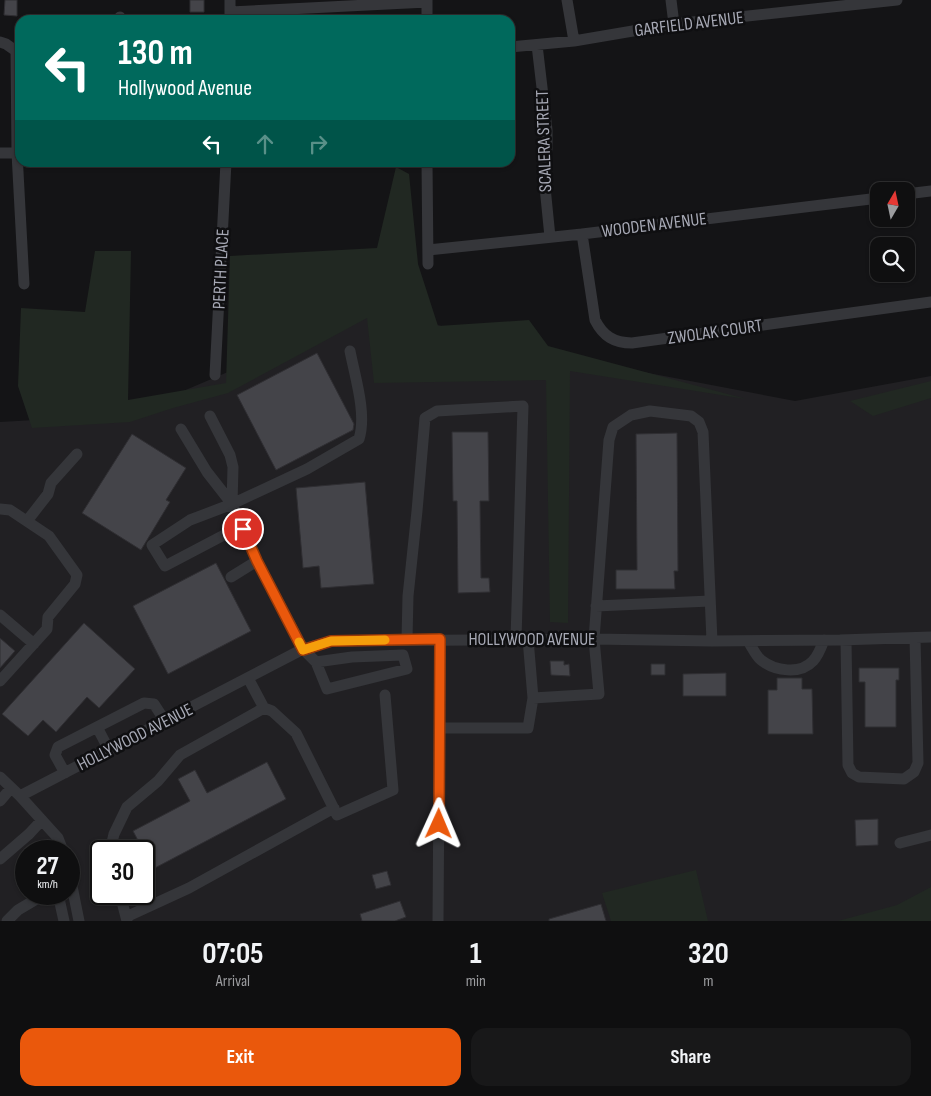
<!DOCTYPE html>
<html lang="en">
<head>
<meta charset="utf-8">
<style>
  body { margin:0; font-family:"Sofia Sans Condensed",sans-serif; background:#181819; color:#f1f3f6; height:100vh; display:flex; flex-direction:column; font-size:19px; white-space:nowrap }
  * { box-sizing:border-box; margin:0 }
  p { font-size:16px; color:#9b9c9f }
  .icon { flex:none; width:28px; height:28px; fill:none; stroke:currentColor; stroke-width:2; stroke-linecap:round; stroke-linejoin:round }
  .map { position:relative; height:921px; overflow:hidden }
  .sheet { display:flex; flex-direction:column; background:#0f0f10; flex:1 }
  .sheet>* { flex:none }
  .hud { position:absolute; left:15px; top:15px; width:500px; height:152px; border-radius:15px; box-shadow:0 1px 4px #0004,0 0 0 1px #2f2f30; background:#00695c; color:#fff; overflow:hidden }
  .needle { width:32px; rotate:9deg }
  .buttons { position:absolute; left:870px; top:182px; display:grid; gap:10px }
  .buttons a { display:grid; place-items:center; width:45px; height:45px; border-radius:10px; background:#0f0f10; box-shadow:0 1px 4px #0004,0 0 0 1px #2f2f30; font-size:25px }
  .speed { position:absolute; left:15px; top:840px; display:flex; gap:10px; font-size:25px; font-weight:700; text-align:center }
  .speed>* { display:grid; place-content:center; width:65px; height:65px; border-radius:50%; background:#0f0f10; box-shadow:0 1px 4px #0004,0 0 0 1px #2f2f30; line-height:1 }
  .speed small { font-size:12px; font-weight:400 }
  .speed .limit { border:2px solid #111; border-radius:8px; background:#fff; color:#111 }
  .pin { position:absolute; display:grid; place-items:center; width:42px; height:42px; color:#fff; margin:-21px; border:2px solid #fff; border-radius:50%; box-shadow:0 1px 5px #0007 }
  .me { position:absolute; width:55px; margin:-28px; rotate:1deg; stroke-linejoin:round; filter:drop-shadow(0 0 4px #0008) }
  .turn { display:flex; align-items:center; gap:18px; height:105px; padding:0 20px; font-size:22px }
  .turn .icon { width:65px; height:65px; stroke-width:2.5 }
  .turn b { display:block; font-size:35px; line-height:42px }
  .lanes { display:flex; align-items:center; height:48px; padding:0 20px; background:#0003; justify-content:center; gap:25px; direction:ltr }
  .lanes .off { opacity:.35 }
  .eta { display:flex; justify-content:space-evenly; align-items:center; height:85px; text-align:center }
  .eta b { font-size:30px; font-weight:700; line-height:35px }
  .action { display:flex; gap:10px; margin-top:auto; padding:10px 20px }
  .action a { flex:1; height:58px; border-radius:15px; background:#ea580c; color:#fff; font-size:20px; font-weight:700; line-height:58px; text-align:center }
  .action a+a { background:#181819; color:#f1f3f6 }
  .map>svg:first-child { display:block }
  .built { fill:#212023; fill-rule:evenodd }
  .green { fill:#212822 }
  .building { fill:#444449; stroke:#2f2e32 }
  .lines { fill:none; stroke-linecap:round; stroke-linejoin:round }
  .minor { stroke:#35363a; stroke-width:11 }
  .route-casing { stroke:#983908; stroke-width:12 }
  .route { stroke:#ea580c; stroke-width:9 }
  .slow { stroke:#f59e0b; stroke-width:9 }
  .labels { text-anchor:middle; dominant-baseline:central; stroke-width:5; stroke-linejoin:round; paint-order:stroke }
  .street-label { font-size:18px; fill:#a7a9b5; stroke:#0f0f11 }
</style>
</head>
<body>
<div class="map">
<svg width="931" height="921" viewBox="0 0 931 921">
  <rect width="100%" height="100%" fill="#141416"/>
  <!-- built -->
  <path class="built" d="M 378,308 L 522,349 L 795,401 L 931,376 L 931,913 L 907,921 L 0,921 L 0,422 L 70,418 L 134,412 ZM 26,851 L 69,851 L 69,894 L 26,894 ZM 101,851 L 144,851 L 144,894 L 101,894 Z"/>
  <!-- green -->
  <path class="green" d="M 396,167 L 409,174 L 418,264 L 438,326 L 529,320 L 548,346 L 746,399 L 570,371 L 568,623 L 550,622 L 546,380 L 374,383 L 367,318 L 228,393 L 173,408 L 130,422 L 32,428 L 18,386 L 21,308 L 85,312 L 95,251 L 131,251 L 128,400 L 226,383 L 230,256 L 377,248 Z
    M 931,381 L 931,398 L 873,416 L 850,401 Z
    M 696,870 L 708,921 L 611,921 L 602,893 Z
    M 931,887 L 931,921 L 838,921 L 897,905 Z"/>
  <!-- building -->
  <path class="building" d="M 5,0 L 17,0 L 17,16 L 4,15 Z
    M 190,0 L 204,0 L 204,12 L 190,12 Z
    M 317,353 L 354,424 L 353,430 L 276,470 L 237,395 Z
    M 452,432 L 488,432 L 489,501 L 480,501 L 481,578 L 489,578 L 490,592 L 458,593 L 457,501 L 453,501 Z
    M 677,433 L 678,571 L 674,571 L 675,589 L 616,589 L 616,570 L 637,570 L 636,434 Z
    M 132,434 L 186,468 L 166,500 L 170,502 L 141,550 L 82,513 Z
    M 365,482 L 374,584 L 321,588 L 319,566 L 303,568 L 296,488 Z
    M 216,563 L 251,631 L 168,674 L 133,606 Z
    M 84,623 L 135,669 L 99,708 L 87,697 L 56,732 L 43,720 L 28,736 L 2,714 Z
    M 0,638 L 15,651 L 0,668 Z
    M 550,661 L 564,661 L 564,665 L 569,664 L 570,676 L 551,675 Z
    M 651,664 L 665,664 L 665,675 L 651,675 Z
    M 859,668 L 899,668 L 899,680 L 896,680 L 896,727 L 865,727 L 865,682 L 859,682 Z
    M 726,673 L 726,696 L 683,696 L 683,674 Z
    M 777,678 L 802,678 L 802,689 L 812,689 L 813,734 L 768,734 L 768,690 L 777,690 Z
    M 267,762 L 286,799 L 153,869 L 133,831 L 190,801 L 178,779 L 195,770 L 207,793 Z
    M 878,819 L 878,845 L 856,846 L 855,820 Z
    M 387,871 L 391,885 L 376,889 L 372,875 Z
    M 400,901 L 406,917 L 395,921 L 362,921 L 360,914 Z
    M 601,904 L 606,921 L 549,921 L 549,919 Z"/>
  <g class="lines">
    <!-- minor -->
    <path class="minor" d="M 427,0 L 427,20
      M 567,0 L 574,41
      M 671,0 L 674,24
      M 230,12 L 427,2
      M 119,20 L 120,17
      M 230,20 L 230,0
      M 0,42 L 6,44 L 16,51 L 17,153 L 24,284
      M 537,45 L 547,130 L 547,148 L 544,177 L 550,237
      M 510,47 L 574,41 L 674,24 L 897,0
      M 0,153 L 20,153
      M 427,162 L 428,264
      M 906,194 L 931,191
      M 582,234 L 595,320 C 603,336 614,343 632,343 L 931,302
      M 428,250 L 582,234 L 879,198
      M 215,375 L 226,162
      M 210,416 L 230,455 L 233,467 L 232,504
      M 181,429 L 207,472 L 232,504 L 257,561 L 303,649 L 316,662 L 327,689 L 407,669 L 403,655 L 352,657 L 316,662
      M 0,509 L 10,510 L 49,536 L 77,575 L 75,584 L 48,617 L 47,629 L 0,681
      M 27,521 L 48,494 L 51,483 L 77,454
      M 243,529 L 224,535 L 165,566 L 152,545 L 190,520 L 232,504 L 307,469 L 359,439 C 367,414 355,377 350,351
      M 231,577 L 257,561
      M 596,606 L 710,601
      M 0,615 L 34,644
      M 407,639 L 408,596 L 417,511 L 425,418 L 437,411 L 523,406 L 516,639
      M 846,640 L 848,765 L 852,773 L 859,777 L 904,779 L 914,772 L 918,763 L 915,638
      M 748,641 C 752,647 756,656 761,660 C 775,671 800,675 813,661 C 818,656 821,648 824,640
      M 248,678 L 264,708 L 272,711 L 296,733 L 337,815 L 393,790 L 385,695
      M 533,698 L 599,694 L 594,639 L 609,440 L 613,427 L 631,415 L 650,411 L 691,416 L 699,422 L 703,432 L 712,641
      M 97,727 L 109,750
      M 440,728 L 528,728 L 533,698 L 528,639
      M 65,773 L 55,755 L 58,747 L 144,703 L 154,704 L 165,721
      M 0,777 L 20,796 L 58,838 L 63,851
      M 20,796 L 303,649 L 331,641 L 594,639 L 712,641 L 840,640 L 931,637
      M 0,801 L 11,788
      M 900,843 L 931,835
      M 110,851 L 114,834 L 127,807 L 158,781 L 180,755 L 264,708
      M 0,859 L 29,834 L 42,820
      M 69,871 L 79,921
      M 58,894 L 64,921
      M 120,894 L 127,921
      M 126,917 L 189,888 L 334,808
      M 7,921 L 18,910 L 45,894
      M 438,921 L 440,639"/>
  </g>
  <g class="lines">
    <!-- route casing -->
    <g class="route-casing">
      <path id="route" d="M 243,529 L 257,561 L 303,650 L 331,641 L 440,639 L 439,824"/>
    </g>
    <!-- route -->
    <use href="#route" class="route"/>
    <!-- slow -->
    <path class="slow" d="M 299,642 L 303,650 L 331,641 L 385,640"/>
  </g>
  <g class="labels">
    <!-- street labels -->
    <g class="street-label">
      <text transform="translate(689 24) rotate(-7)">GARFIELD AVENUE</text>
      <text transform="translate(544 141) rotate(-92)">SCALERA STREET</text>
      <text transform="translate(654 225) rotate(-7)">WOODEN AVENUE</text>
      <text transform="translate(221 269) rotate(-87)">PERTH PLACE</text>
      <text transform="translate(715 332) rotate(-8)">ZWOLAK COURT</text>
      <text x="532" y="639">HOLLYWOOD AVENUE</text>
      <text transform="translate(135 737) rotate(-27)">HOLLYWOOD AVENUE</text>
    </g>
  </g>
</svg>
<div class="buttons">
<a><svg class="needle" viewBox="-14 -14 28 28"><path d="M0-13l5 13h-10z" fill="#e53935"/><path d="M0 13l5-13h-10z" fill="#9b9c9f"/></svg></a>
<a><svg class="icon" aria-label="search" viewBox="0 0 24 24"><circle cx="10" cy="10" r="6"/><path d="M15 15l6 6"/></svg></a>
</div>
<div class="speed"><div>27<small>km/h</small></div><div class="limit">30</div></div>
<div class="pin" style="left:243px;top:529px;background:#d93025"><svg class="icon" aria-label="arrive" viewBox="0 0 24 24"><path d="M6 21V4h12l-3 4 3 4H6"/></svg></div>
<svg class="me" style="left:439px;top:824px" viewBox="-20 -20 40 40"><path d="M0-17L14 15 0 8-14 15z" fill="#ea580c" stroke="#fff" stroke-width="4"/></svg>
<div class="hud">
<div class="turn"><svg class="icon" aria-label="left" viewBox="0 0 24 24"><path d="M17 20v-9H6M10 6l-5 5 5 5"/></svg><div><b>130 m</b>Hollywood Avenue</div></div>
<div class="lanes"><svg class="icon" aria-label="left" viewBox="0 0 24 24"><path d="M17 20v-9H6M10 6l-5 5 5 5"/></svg><svg class="icon off" aria-label="ahead" viewBox="0 0 24 24"><path d="M12 20V5M6 11l6-6 6 6"/></svg><svg class="icon off" aria-label="right" viewBox="0 0 24 24"><path d="M7 20v-9h11M14 6l5 5-5 5"/></svg></div>
</div>
</div>
<section class="sheet">
<div class="eta">
<div><b>07:05</b><p>Arrival</p></div>
<div><b>1</b><p>min</p></div>
<div><b>320</b><p>m</p></div>
</div>
<div class="action"><a>Exit</a><a>Share</a></div>
</section>
</body>
</html>
